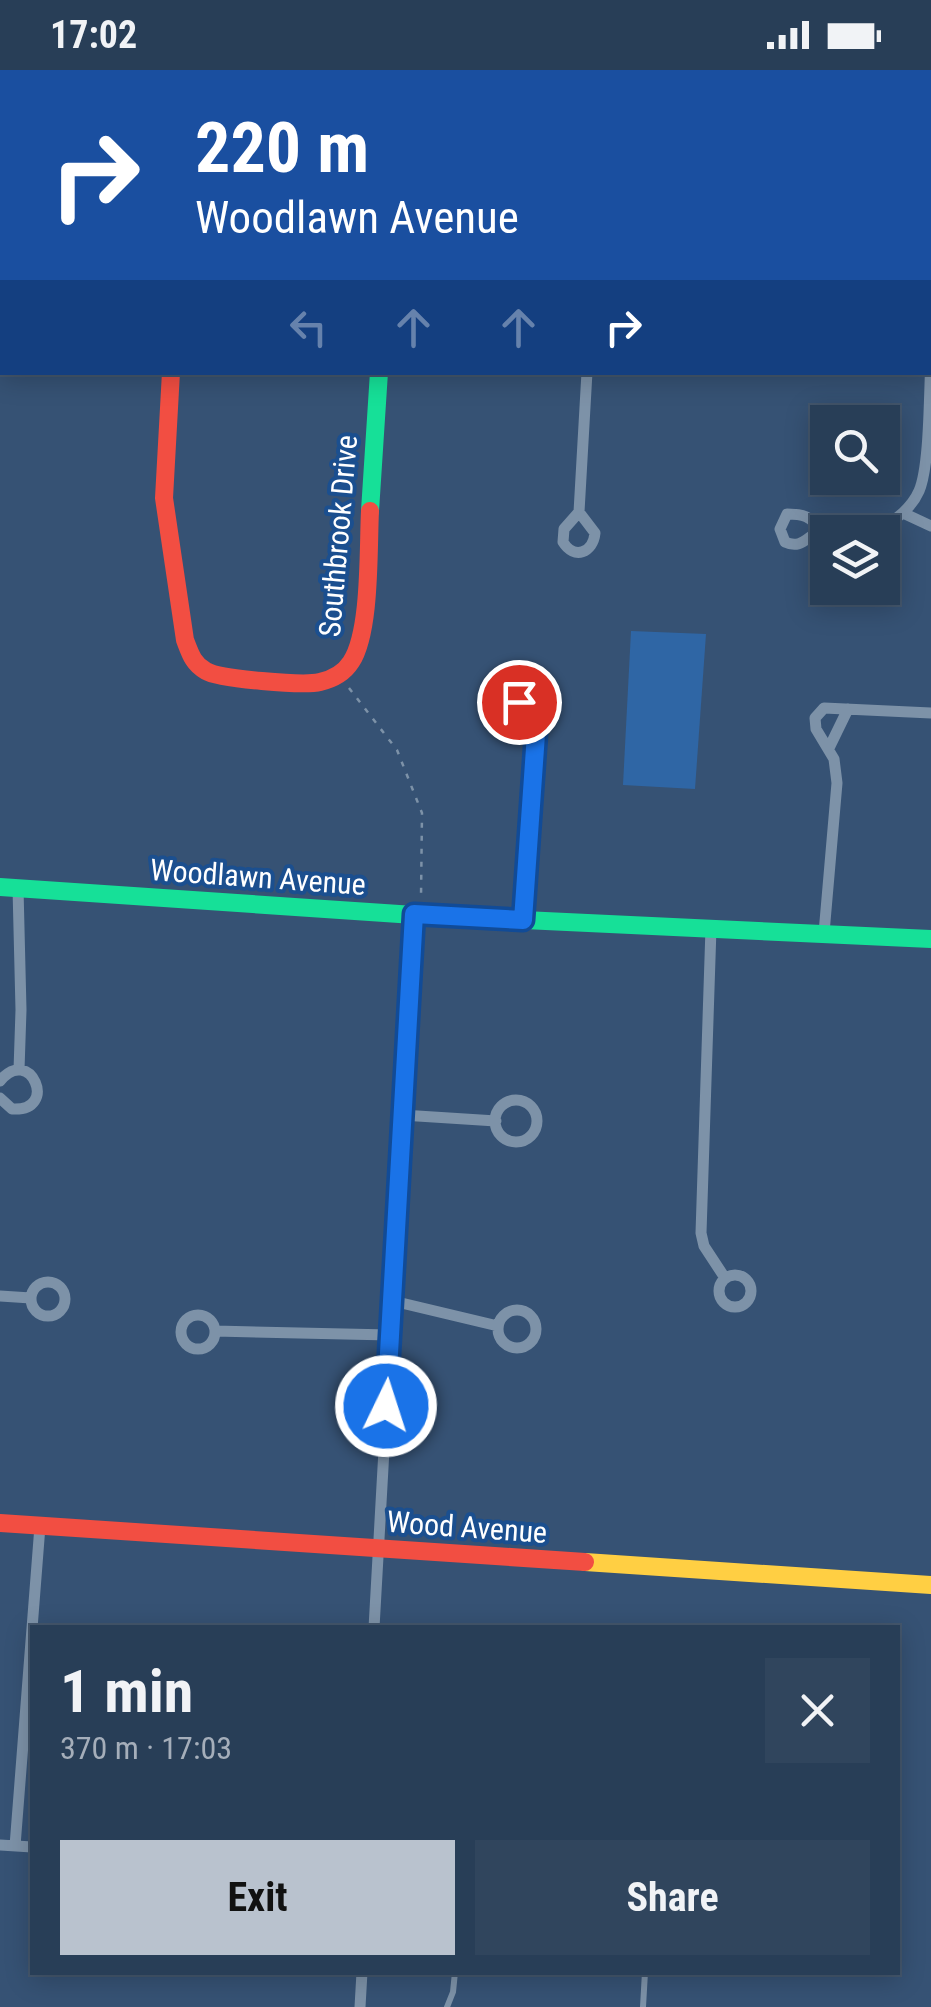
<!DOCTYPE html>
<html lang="en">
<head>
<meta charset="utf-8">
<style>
  body { margin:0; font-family:"Roboto Condensed",sans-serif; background:#30455d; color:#f1f3f6; height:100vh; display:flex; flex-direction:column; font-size:38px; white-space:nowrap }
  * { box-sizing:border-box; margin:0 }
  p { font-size:32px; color:#a5aeba }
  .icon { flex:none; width:55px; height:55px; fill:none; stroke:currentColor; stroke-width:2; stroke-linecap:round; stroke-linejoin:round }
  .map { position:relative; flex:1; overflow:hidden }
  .details { position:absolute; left:30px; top:1555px; width:870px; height:350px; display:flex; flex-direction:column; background:#283e57; border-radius:0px; box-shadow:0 5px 25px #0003,0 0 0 2px #44576d }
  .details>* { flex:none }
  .hud { position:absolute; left:0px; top:0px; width:932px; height:305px; box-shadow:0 5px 25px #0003,0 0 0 2px #44576d; background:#1a4fa0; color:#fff; overflow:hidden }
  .fabs { position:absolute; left:810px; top:335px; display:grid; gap:20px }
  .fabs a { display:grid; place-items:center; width:90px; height:90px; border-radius:0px; background:#283e57; box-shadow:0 5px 25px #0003,0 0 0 2px #44576d; font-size:50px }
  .pin { position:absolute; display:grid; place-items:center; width:85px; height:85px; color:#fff; margin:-42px; border:5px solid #fff; border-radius:50%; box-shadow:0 2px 10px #0007 }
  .me { position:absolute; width:110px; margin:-55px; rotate:4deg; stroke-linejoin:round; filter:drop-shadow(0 0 8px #0008) }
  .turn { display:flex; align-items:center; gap:35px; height:210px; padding:0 30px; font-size:45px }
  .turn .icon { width:130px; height:130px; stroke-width:2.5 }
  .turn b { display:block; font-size:70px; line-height:85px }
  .lanes { display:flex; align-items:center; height:95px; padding:0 30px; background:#0003; justify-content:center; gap:50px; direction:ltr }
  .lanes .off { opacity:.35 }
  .round { display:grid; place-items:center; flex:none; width:105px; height:105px; border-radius:0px; background:#30455d }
  .summary { display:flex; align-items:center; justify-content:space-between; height:170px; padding:0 30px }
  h1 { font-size:60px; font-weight:700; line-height:75px }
  .action { display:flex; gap:20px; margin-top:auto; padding:20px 30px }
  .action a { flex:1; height:115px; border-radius:0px; background:#b9c2ce; color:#111; font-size:40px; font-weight:700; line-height:115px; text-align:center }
  .action a+a { background:#30455d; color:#f1f3f6 }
  .status { display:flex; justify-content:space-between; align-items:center; height:70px; padding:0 50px; background:#283e57; direction:ltr }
  .status svg { height:28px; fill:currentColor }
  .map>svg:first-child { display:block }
  .green { fill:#2f66a5 }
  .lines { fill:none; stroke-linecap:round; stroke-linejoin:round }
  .path { stroke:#7d92a8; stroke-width:2.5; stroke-dasharray:5 8; stroke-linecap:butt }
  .lane { stroke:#7d92a8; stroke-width:6 }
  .street { stroke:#7d92a8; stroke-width:11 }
  .fast { stroke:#16e098; stroke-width:18 }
  .slow { stroke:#ffcf43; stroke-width:18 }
  .jam { stroke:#f24e42; stroke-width:18 }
  .route-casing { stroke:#114b97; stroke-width:25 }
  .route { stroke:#1a73e8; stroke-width:18 }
  .labels { text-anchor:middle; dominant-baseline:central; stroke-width:8; stroke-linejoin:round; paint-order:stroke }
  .street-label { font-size:30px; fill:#fff; stroke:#1b4f8f }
</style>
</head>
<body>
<div class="status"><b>17:02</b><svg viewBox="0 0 49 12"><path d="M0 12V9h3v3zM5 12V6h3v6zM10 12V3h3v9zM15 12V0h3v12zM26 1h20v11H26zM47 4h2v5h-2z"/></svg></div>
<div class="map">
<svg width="931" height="1937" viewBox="0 0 931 1937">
  <rect width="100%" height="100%" fill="#365274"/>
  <!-- green -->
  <path class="green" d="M 631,561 L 706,564 L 695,719 L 623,715 Z"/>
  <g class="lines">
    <!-- path -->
    <path class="path" d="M 349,618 L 397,680 L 422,743 L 421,828"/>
    <!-- lane -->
    <path class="lane" d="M 447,1937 L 453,1922 L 455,1902
      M 643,1937 L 645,1902"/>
    <!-- street -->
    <path class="street" d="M 172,2 L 172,0
      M 410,2 L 410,0
      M 595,2 L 595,0
      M 807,2 L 807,0
      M 930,61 L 931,61
      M 0,240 L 2,240
      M 930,281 L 931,281
      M 579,442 L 595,463 C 593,483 574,490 563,472 L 564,459 L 579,442 L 587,302
      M 903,443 L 931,456
      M 819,460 C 812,446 802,444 787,444 L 780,459 L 785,472 C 804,481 809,461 826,460 C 843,460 863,462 880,457 C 896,451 912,437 919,421 C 930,396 929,321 931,290
      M 829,678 L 848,639
      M 18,818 L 21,940 L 19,1000
      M 523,850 L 536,664 C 509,648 513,616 547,625 L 552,636 L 548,650 L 536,664
      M 711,858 L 701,1163 L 704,1176 L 725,1208
      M 824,863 L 837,713 L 834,689 L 816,659 L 815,648 L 824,638 L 931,643
      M 0,1011 C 30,974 60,1042 12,1039 L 0,1028
      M495 1051a21 21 0 1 1 42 0a21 21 0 1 1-42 0Z
      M 402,1045 L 496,1051
      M719 1221a16 16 0 1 1 32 0a16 16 0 1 1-32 0Z
      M31 1229a17 17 0 1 1 34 0a17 17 0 1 1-34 0Z
      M 0,1226 L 31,1228
      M 393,1231 L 498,1256
      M498 1259a19 19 0 1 1 38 0a19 19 0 1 1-38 0Z
      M181 1262a17 17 0 1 1 34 0a17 17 0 1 1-34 0Z
      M 215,1261 L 390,1265
      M 374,1558 L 414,845
      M 0,1775 L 32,1777
      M 15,1776 L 40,1456
      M 360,1937 L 362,1902"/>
    <!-- fast -->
    <path class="fast" d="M 370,441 L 379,302
      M 0,817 L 414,845 L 931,869"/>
    <!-- slow -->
    <path class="slow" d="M 585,1492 L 931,1515"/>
    <!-- jam -->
    <path class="jam" d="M 171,302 L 164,428 L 185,570 C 190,583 193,594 206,601 C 219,609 304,616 320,612 C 333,609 344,603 351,592 C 371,562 368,479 370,441
      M 0,1453 L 585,1492"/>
  </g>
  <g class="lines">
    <!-- route casing -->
    <g class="route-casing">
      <path id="route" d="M 386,1336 L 414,844 L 523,850 L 536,664 C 522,655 516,648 519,632"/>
    </g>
    <!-- route -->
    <use href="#route" class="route"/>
  </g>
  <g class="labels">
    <!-- street labels -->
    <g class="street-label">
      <text transform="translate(338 466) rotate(-85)">Southbrook Drive</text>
      <text transform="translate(258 807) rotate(4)">Woodlawn Avenue</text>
      <text transform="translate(467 1457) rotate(4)">Wood Avenue</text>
    </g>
  </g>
</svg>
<div class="fabs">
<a><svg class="icon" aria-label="search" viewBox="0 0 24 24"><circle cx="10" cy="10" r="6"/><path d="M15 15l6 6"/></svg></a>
<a><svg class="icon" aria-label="layers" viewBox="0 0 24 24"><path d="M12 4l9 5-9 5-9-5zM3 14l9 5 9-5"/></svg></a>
</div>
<div class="pin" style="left:519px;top:632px;background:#d93025"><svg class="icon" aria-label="arrive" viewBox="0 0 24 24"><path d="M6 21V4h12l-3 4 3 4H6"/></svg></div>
<svg class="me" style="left:386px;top:1336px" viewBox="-20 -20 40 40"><circle r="17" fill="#1a73e8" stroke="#fff" stroke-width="3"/><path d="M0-11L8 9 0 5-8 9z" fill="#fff"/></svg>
<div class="hud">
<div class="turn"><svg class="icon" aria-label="right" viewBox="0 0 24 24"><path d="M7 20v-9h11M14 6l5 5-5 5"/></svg><div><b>220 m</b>Woodlawn Avenue</div></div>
<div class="lanes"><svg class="icon off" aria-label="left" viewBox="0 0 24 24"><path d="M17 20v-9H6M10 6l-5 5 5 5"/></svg><svg class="icon off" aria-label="ahead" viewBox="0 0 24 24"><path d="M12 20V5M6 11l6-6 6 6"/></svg><svg class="icon off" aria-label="ahead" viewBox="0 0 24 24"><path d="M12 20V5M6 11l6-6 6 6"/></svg><svg class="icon" aria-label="right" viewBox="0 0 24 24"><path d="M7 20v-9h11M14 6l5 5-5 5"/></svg></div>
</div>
<section class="details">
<div class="summary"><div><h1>1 min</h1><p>370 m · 17:03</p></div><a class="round"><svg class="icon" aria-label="close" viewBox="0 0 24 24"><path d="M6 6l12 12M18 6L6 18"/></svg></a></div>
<div class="action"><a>Exit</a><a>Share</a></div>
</section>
</div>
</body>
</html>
